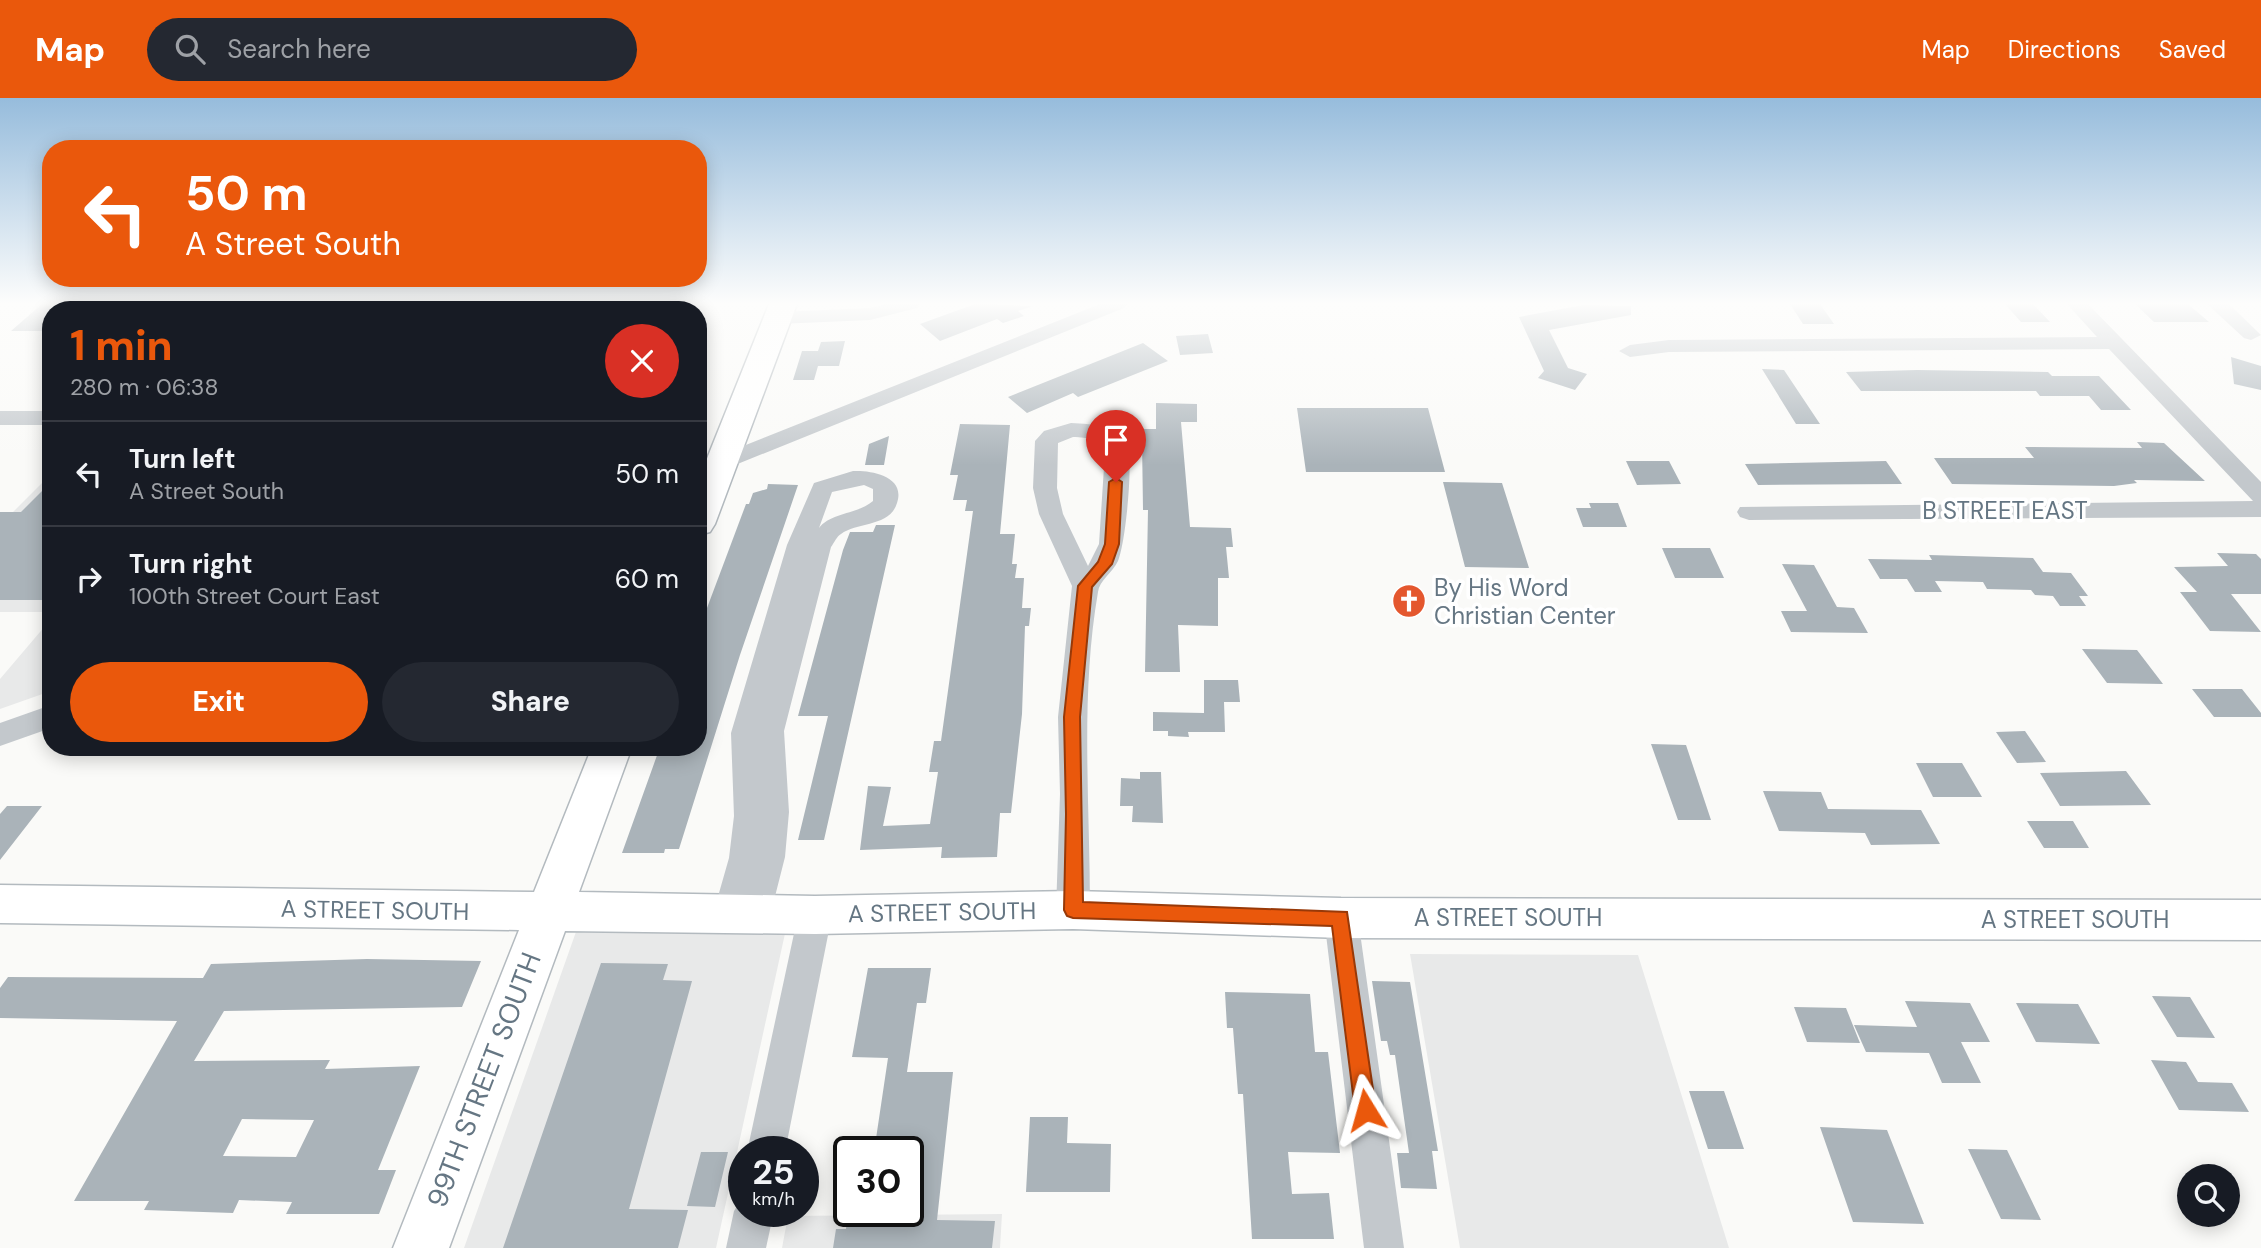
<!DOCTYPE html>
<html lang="en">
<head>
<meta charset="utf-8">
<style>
  body { margin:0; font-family:"DM Sans",sans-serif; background:#242831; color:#f1f3f6; height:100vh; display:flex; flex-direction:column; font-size:26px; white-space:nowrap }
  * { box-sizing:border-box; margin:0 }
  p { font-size:23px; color:#9ea1a6 }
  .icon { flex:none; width:38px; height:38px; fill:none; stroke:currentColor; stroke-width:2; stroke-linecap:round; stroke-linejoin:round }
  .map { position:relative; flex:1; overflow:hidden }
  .details { position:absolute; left:42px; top:203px; width:665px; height:455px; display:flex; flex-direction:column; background:#171b24; border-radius:28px; box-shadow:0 4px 18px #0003 }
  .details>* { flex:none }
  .top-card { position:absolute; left:42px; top:42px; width:665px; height:147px; border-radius:28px; box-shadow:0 4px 18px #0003; background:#ea580c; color:#fff; overflow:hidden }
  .buttons { position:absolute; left:2177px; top:1066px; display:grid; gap:14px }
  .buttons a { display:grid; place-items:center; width:63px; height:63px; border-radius:50%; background:#171b24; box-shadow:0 4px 18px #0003; font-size:35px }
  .speed { position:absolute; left:728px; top:1038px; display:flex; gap:14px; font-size:35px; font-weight:700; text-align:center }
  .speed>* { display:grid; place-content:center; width:91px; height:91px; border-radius:50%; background:#171b24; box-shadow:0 4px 18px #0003; line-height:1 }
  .speed small { font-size:18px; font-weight:400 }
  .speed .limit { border:4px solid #111; border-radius:10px; background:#fff; color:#111 }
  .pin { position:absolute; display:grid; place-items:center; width:60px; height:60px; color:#fff; margin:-72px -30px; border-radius:50% 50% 50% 0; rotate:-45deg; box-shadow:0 0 7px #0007 }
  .pin .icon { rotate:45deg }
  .me { position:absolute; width:77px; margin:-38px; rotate:352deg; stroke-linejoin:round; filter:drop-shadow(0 0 5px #0008) }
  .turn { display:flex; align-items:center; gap:24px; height:147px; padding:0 28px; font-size:32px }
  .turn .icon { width:91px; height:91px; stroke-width:2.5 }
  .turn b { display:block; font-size:49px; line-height:60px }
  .round { display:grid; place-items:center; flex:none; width:74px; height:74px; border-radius:37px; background:#242831 }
  .headline { display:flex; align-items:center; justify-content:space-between; height:119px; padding:0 28px }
  h1 { font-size:42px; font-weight:800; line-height:52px; color:#ea580c }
  .action { display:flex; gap:14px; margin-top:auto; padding:14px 28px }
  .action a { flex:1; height:80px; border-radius:42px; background:#ea580c; color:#fff; font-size:28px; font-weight:800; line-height:80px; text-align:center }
  .action a+a { background:#242831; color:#f1f3f6 }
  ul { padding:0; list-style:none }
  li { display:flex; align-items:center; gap:21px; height:105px; padding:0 28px; border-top:2px solid #363941 }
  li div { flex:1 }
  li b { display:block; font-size:26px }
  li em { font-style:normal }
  header { display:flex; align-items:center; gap:42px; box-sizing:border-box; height:98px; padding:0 35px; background:#ea580c; color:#fff }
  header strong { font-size:33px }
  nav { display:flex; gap:38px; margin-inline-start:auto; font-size:24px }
  .search { width:490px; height:63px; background:#242831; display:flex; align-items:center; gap:18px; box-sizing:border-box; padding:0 24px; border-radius:38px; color:#9ea1a6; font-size:26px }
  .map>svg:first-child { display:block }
  .built { fill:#e8e9e9 }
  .building { fill:#aab3b9; fill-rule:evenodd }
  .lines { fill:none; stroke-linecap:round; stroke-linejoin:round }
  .secondary-casing { stroke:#b3babf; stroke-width:3 }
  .street { fill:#c3c8cc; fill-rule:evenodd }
  .secondary { fill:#fff; fill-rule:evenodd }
  .route { fill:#ea580c; stroke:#983908; stroke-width:2 }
  .labels { text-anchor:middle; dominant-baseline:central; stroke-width:7; stroke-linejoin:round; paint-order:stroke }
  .street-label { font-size:24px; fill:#657683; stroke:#fff }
  .poi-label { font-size:24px; fill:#657683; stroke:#fff; text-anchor:start }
  .near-street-label { font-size:28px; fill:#657683; stroke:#fff }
</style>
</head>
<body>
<header>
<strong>Map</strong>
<div class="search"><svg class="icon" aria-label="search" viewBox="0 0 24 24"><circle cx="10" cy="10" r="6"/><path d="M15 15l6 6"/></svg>Search here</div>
<nav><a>Map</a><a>Directions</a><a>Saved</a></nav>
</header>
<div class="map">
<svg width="2261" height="1150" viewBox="0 0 2261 1150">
  <rect width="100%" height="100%" fill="#fafaf8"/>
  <!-- built -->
  <path class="built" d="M 51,376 L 51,514 L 0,514 L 0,427 Z
    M 51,521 L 51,593 L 0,611 L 0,581 Z
    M 577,831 L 786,831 L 716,1150 L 464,1150 Z
    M 1410,856 L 1638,857 L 1729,1150 L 1460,1150 Z
    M 1002,1116 L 1000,1150 L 782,1150 L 788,1118 Z"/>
  <!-- building -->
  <path class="building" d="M 42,206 L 51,206 L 51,233 L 11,233 Z
    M 975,206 L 1033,208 L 1018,213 L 1024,218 L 1003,225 L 997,221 L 940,243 L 920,226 Z
    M 1790,206 L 1820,206 L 1834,226 L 1803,226 Z
    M 2005,206 L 2033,206 L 2050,224 L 2021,224 Z
    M 2135,206 L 2188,206 L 2209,224 L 2154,224 Z
    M 1583,207 L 1631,208 L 1631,217 L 1549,232 L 1568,270 L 1587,276 L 1575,292 L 1538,280 L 1544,273 L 1519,219 Z
    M 1208,236 L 1213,255 L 1180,257 L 1176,238 Z
    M 845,243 L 839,268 L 818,268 L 814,282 L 793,282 L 802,253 L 818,253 L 821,244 Z
    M 1143,245 L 1168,263 L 1078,299 L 1073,295 L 1027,315 L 1008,299 Z
    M 2231,259 L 2261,268 L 2261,292 L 2234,286 Z
    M 1762,271 L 1784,272 L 1820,326 L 1796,326 Z
    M 1917,272 L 2048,274 L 2052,278 L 2099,278 L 2131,312 L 2101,312 L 2089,298 L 2040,298 L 2036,293 L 1861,293 L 1846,274 Z
    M 1156,305 L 1197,306 L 1197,324 L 1181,324 L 1190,429 L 1231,430 L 1233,449 L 1226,449 L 1229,480 L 1218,480 L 1218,528 L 1178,527 L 1180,574 L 1145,574 L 1148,412 L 1143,412 L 1142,342 L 1143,331 L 1156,331 Z
    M 1297,310 L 1428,310 L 1445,374 L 1306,374 Z
    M 960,326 L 1010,327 L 1000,436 L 1015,436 L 1012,466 L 1017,466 L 1015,480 L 1024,480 L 1022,510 L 1031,510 L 1029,528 L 1025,528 L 1022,616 L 1011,715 L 1000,715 L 997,759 L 941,760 L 942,749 L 860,752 L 868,688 L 891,689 L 883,728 L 930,726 L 938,674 L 929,674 L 934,643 L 941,643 L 973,413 L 965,413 L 967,402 L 953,402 L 958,377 L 950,377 Z
    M 889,338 L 884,367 L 865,367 L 869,346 Z
    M 2137,344 L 2164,345 L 2205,383 L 2134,382 L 2137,385 L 2114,388 L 1952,386 L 1934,360 L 2034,360 L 2025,349 L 2142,350 Z
    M 1626,363 L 1669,363 L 1681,386 L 1637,387 Z
    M 1886,363 L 1902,386 L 1758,387 L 1745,366 Z
    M 51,384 L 51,502 L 0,502 L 0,414 L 21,414 Z
    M 1443,384 L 1502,385 L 1529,470 L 1465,469 Z
    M 768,386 L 798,387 L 740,557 L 679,751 L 665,751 L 664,755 L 622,755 L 660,649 L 698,649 L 698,534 L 746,406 L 749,406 L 753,395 L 767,391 Z
    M 1589,405 L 1618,405 L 1627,429 L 1583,429 L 1576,410 L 1591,410 Z
    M 876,427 L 895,427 L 824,742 L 798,742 L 828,618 L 798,618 L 843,452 L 850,434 L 873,434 Z
    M 1662,450 L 1710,450 L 1724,480 L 1675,480 Z
    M 2217,455 L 2256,456 L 2261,461 L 2261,496 L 2231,496 L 2261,534 L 2210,533 L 2180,494 L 2197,494 L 2174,469 L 2228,468 Z
    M 1929,457 L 2033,460 L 2043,474 L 2071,475 L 2088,498 L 2079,498 L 2086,508 L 2060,508 L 2053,498 L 2035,497 L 2031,492 L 1987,491 L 1983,484 L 1935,483 L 1942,494 L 1915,494 L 1907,481 L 1880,481 L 1868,461 L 1932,462 Z
    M 1782,466 L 1814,467 L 1837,509 L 1854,510 L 1868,535 L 1791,534 L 1781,513 L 1807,513 Z
    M 2082,551 L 2137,552 L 2163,586 L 2107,585 Z
    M 1204,582 L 1238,582 L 1240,604 L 1224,604 L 1225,634 L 1188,634 L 1189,639 L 1168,638 L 1168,633 L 1153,633 L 1153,614 L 1204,615 Z
    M 2192,591 L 2242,591 L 2261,615 L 2261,619 L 2214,619 Z
    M 2025,633 L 2046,664 L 2017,665 L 1996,634 Z
    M 1651,646 L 1686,647 L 1711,722 L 1678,722 Z
    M 1916,665 L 1962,665 L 1982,699 L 1933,699 Z
    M 2126,673 L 2151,707 L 2060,708 L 2040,675 Z
    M 1140,674 L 1161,674 L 1163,725 L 1132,724 L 1133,708 L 1120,708 L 1121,680 L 1140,681 Z
    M 1763,693 L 1821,694 L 1828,711 L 1921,712 L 1940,746 L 1871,747 L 1865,735 L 1779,733 Z
    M 7,708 L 42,708 L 0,762 L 0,716 Z
    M 2027,723 L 2073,723 L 2089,750 L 2044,750 Z
    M 367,861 L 481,863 L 462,909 L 224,913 L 194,963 L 330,962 L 325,971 L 420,968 L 378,1072 L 396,1072 L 379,1116 L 286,1116 L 292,1104 L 239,1102 L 233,1115 L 144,1112 L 149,1103 L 74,1103 L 177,923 L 0,920 L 0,890 L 8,879 L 203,880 L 211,866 ZM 242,1021 L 314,1022 L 296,1059 L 223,1058 Z
    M 601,865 L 668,866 L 663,882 L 692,883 L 629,1111 L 688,1112 L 678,1150 L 503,1150 Z
    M 868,870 L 931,870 L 926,905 L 917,905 L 907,974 L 953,974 L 937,1122 L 995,1123 L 992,1150 L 833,1150 L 836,1131 L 846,1131 L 847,1120 L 908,1120 L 908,1054 L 874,1054 L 888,960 L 852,959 Z
    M 1372,883 L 1410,884 L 1438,1053 L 1432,1053 L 1437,1091 L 1401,1090 L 1397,1055 L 1409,1055 L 1395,957 L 1390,957 L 1387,943 L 1381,943 Z
    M 1225,894 L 1310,896 L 1315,954 L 1328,954 L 1340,1055 L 1288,1054 L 1292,1096 L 1329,1095 L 1334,1141 L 1252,1141 L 1243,996 L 1238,996 L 1233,930 L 1227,930 Z
    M 2152,898 L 2190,899 L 2215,940 L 2177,939 Z
    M 1905,903 L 1970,905 L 1990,944 L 1961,944 L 1981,985 L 1942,985 L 1929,955 L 1866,954 L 1854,927 L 1917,929 Z
    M 2016,905 L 2078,906 L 2100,946 L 2036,944 Z
    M 1794,909 L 1846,910 L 1860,945 L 1807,944 Z
    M 2151,962 L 2186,964 L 2198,984 L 2232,985 L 2249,1014 L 2179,1012 Z
    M 1689,993 L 1724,993 L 1744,1051 L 1708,1051 Z
    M 1030,1019 L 1068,1019 L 1067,1045 L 1111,1046 L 1110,1094 L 1026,1094 Z
    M 1820,1029 L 1887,1032 L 1924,1126 L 1853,1124 Z
    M 1968,1051 L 2007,1052 L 2041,1122 L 2001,1121 Z
    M 701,1054 L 728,1054 L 715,1109 L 687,1108 Z"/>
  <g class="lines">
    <!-- secondary casing -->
    <g class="secondary-casing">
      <path id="secondary" d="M 769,206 L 797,206 L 715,426 L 710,434 L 698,437 L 698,383 Z
        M 592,649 L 632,649 L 579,794 L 815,798 L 1073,793 L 1341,800 L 2261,802 L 2261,842 L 1341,840 L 1073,831 L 815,836 L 565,833 L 449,1150 L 393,1150 L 519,832 L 0,825 L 0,787 L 534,794 Z"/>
    </g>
    <!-- street -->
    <path class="street" d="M 886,206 L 920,206 L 917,210 L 870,222 L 778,226 L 768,220 L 778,214 L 870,210 Z
      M 1100,206 L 1127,206 L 1124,210 L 698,382 L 698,366 Z
      M 2067,206 L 2088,206 L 2261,384 L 2261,419 L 1749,422 L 1740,419 L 1737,414 L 1740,409 L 2253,403 L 2109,251 L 1669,254 L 1630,259 L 1619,253 L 1630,247 L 1669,242 L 2097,239 Z
      M 2207,206 L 2229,206 L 2261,237 L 2251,242 L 2244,240 Z
      M 0,313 L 51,313 L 51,327 L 0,327 Z
      M 1071,325 C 1094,326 1120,327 1128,353 C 1133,369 1125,448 1118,463 C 1113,474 1099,483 1098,494 C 1080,598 1090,706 1090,812 L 1085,822 L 1073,826 L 1061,822 L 1056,812 L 1060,696 L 1058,619 L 1072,488 L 1039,416 L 1033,390 L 1035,343 L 1044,333 ZM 1073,339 C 1089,340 1096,340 1105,354 L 1099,446 L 1088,468 L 1063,416 L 1057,390 L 1058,345 Z
      M 853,373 C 871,372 906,378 897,405 C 890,429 857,424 841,436 C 837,438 834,445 831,449 L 784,633 L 789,714 L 785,759 L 768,826 L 756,830 L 743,823 L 730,830 L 718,826 L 713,816 L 729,760 L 734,718 L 731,635 L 787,447 L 814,385 ZM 864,387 L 873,391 L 873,403 C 858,416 830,415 819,430 L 832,394 Z
      M 51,607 L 51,630 L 0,648 L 0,625 Z
      M 815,803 L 827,807 L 832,817 L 785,1054 L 747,1054 L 798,817 L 803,807 Z
      M 1341,806 L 1353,810 L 1358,820 L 1404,1150 L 1364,1150 L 1324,820 L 1329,810 Z
      M 744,1097 L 744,1113 L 774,1113 L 766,1150 L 726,1150 L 734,1113 Z"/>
    <!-- secondary -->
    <use href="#secondary" class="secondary"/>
  </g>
  <!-- sky -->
  <linearGradient id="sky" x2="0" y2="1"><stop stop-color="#96bcdc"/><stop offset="0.56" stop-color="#fdfdfc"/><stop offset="1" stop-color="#fdfdfc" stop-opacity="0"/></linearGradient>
  <rect width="2261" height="367" fill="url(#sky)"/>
  <!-- route -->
  <path class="route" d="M 1116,380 L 1122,384 L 1119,446 L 1112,466 L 1092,489 L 1080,619 L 1083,804 L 1347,814 L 1376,1012 L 1373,1020 L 1366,1023 L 1358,1020 L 1355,1012 L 1332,828 L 1073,820 L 1067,818 L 1064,812 L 1066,716 L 1064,619 L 1078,488 L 1098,464 L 1105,446 L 1109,384 Z"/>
  <!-- icons -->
  <defs>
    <g id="church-disc" transform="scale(1.75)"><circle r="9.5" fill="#e4572e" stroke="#fff"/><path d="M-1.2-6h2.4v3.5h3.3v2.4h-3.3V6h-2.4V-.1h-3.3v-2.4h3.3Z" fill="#fff"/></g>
  </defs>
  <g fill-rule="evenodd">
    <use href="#church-disc" x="1409" y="503"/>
  </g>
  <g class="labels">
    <!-- street labels -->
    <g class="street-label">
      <text x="2005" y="412">B STREET EAST</text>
      <text transform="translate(375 812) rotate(1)">A STREET SOUTH</text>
      <text transform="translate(942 814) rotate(-1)">A STREET SOUTH</text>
      <text x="1508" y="819">A STREET SOUTH</text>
      <text x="2075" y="821">A STREET SOUTH</text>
    </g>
    <!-- poi labels -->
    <g class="poi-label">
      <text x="1434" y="489">By His Word<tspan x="1434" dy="28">Christian Center</tspan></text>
    </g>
    <!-- near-street labels -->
    <g class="near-street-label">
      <text transform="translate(484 982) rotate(-69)">99TH STREET SOUTH</text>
    </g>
  </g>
</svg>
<div class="buttons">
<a><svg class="icon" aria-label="search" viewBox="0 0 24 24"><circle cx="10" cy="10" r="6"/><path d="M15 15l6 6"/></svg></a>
</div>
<div class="speed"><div>25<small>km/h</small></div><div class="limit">30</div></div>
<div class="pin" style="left:1116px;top:384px;background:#d93025"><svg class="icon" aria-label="arrive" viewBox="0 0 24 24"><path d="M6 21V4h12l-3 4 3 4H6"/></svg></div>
<svg class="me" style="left:1366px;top:1012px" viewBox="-20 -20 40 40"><path d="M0-17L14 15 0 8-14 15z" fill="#ea580c" stroke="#fff" stroke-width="4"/></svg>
<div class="top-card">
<div class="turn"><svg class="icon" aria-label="left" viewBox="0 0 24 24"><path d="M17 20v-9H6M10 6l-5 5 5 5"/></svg><div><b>50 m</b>A Street South</div></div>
</div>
<section class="details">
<div class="headline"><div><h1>1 min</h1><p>280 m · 06:38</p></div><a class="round" style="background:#d93025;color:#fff"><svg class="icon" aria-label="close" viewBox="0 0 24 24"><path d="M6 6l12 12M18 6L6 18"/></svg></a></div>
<ul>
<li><svg class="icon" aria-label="left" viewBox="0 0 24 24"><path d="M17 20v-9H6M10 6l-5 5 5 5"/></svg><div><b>Turn left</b><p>A Street South</p></div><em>50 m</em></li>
<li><svg class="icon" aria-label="right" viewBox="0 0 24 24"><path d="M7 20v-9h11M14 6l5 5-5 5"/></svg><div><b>Turn right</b><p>100th Street Court East</p></div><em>60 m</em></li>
</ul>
<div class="action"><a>Exit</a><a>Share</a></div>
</section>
</div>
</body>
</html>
